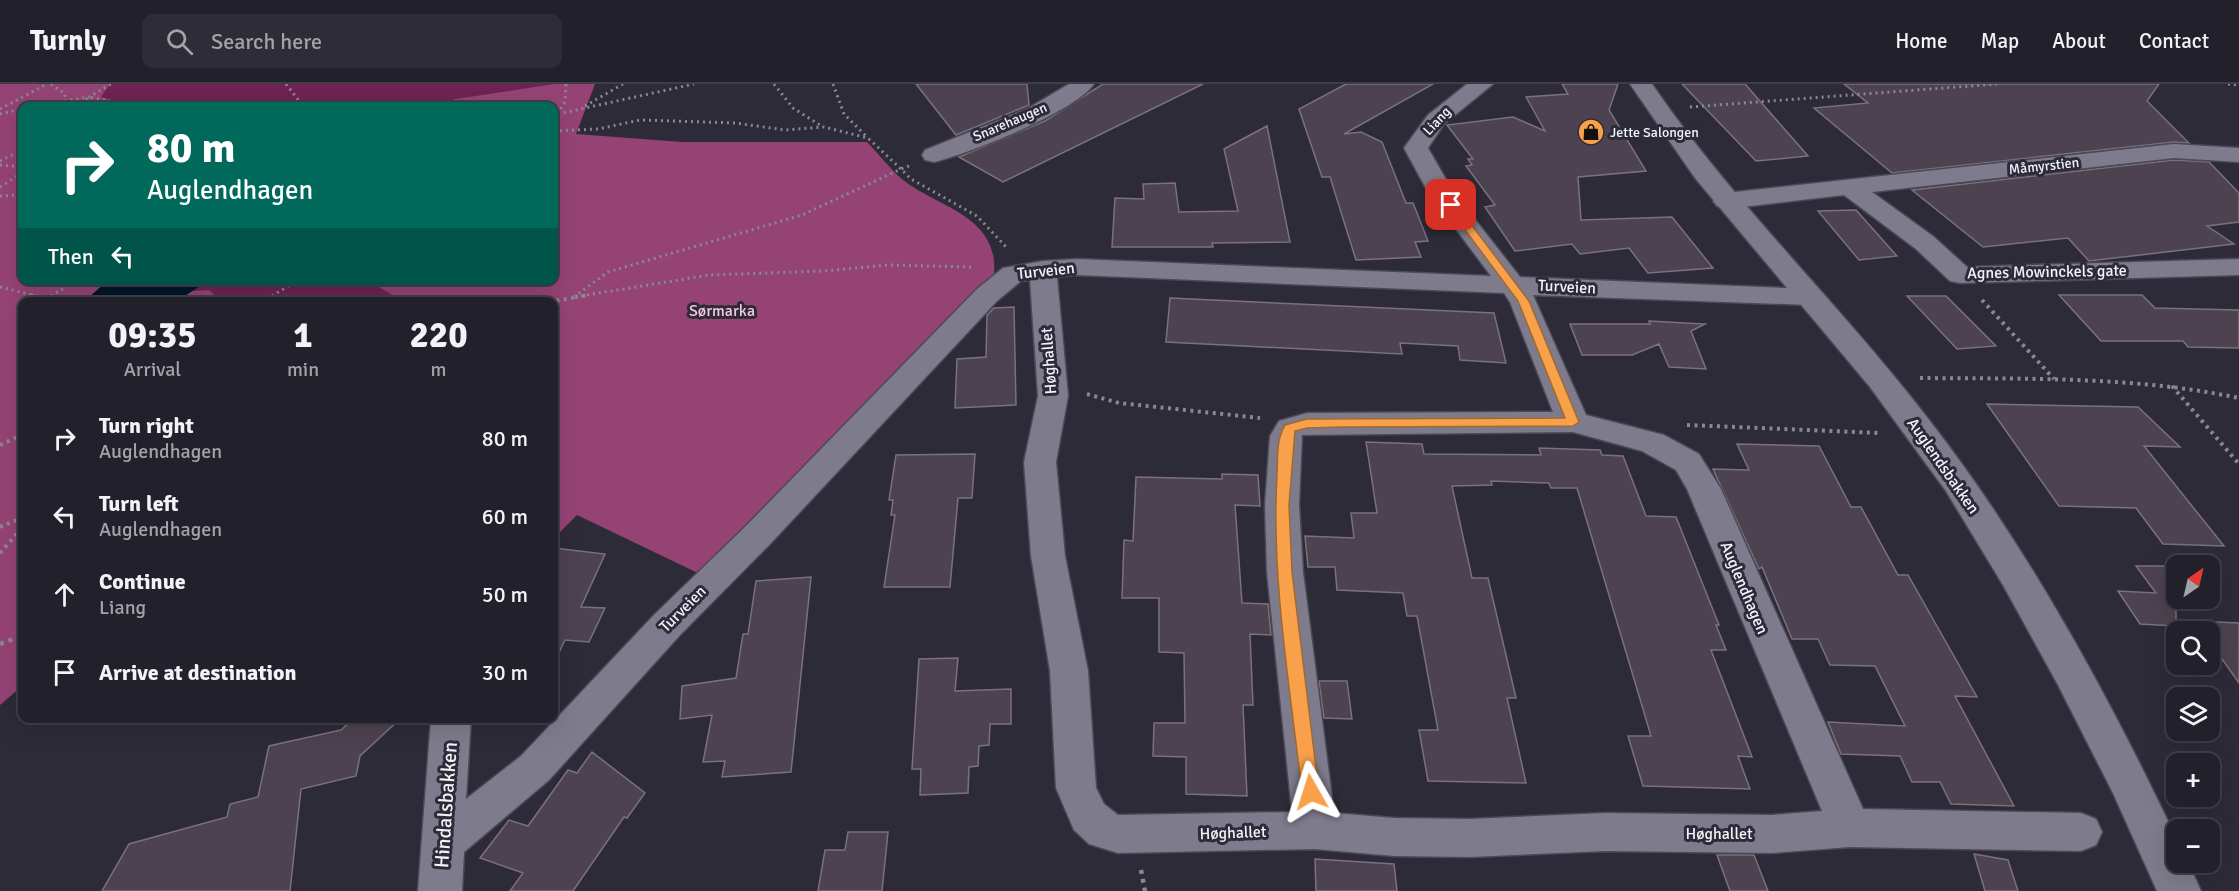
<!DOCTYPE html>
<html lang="en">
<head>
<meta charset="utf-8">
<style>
  body { margin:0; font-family:Signika,sans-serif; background:#2e2d37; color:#f1f3f6; height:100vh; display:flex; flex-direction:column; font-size:22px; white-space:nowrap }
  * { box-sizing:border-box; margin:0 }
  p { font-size:20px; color:#a2a3a9 }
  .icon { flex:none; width:33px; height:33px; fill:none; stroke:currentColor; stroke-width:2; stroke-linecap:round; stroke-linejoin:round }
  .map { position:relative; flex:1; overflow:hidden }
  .panel { position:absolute; left:18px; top:213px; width:540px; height:426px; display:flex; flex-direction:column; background:#22202b; border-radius:12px; box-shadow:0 6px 24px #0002,0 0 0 2px #3f3e47 }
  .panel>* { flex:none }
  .guide { position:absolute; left:18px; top:18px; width:540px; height:183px; border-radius:12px; box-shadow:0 6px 24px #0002,0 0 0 2px #3f3e47; background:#00695c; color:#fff; overflow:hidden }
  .needle { width:39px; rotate:34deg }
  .tools { position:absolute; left:2166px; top:471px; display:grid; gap:12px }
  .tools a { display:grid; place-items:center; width:54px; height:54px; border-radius:12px; background:#22202b; box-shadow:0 6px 24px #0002,0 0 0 2px #3f3e47; font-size:30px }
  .pin { position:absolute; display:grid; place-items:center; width:51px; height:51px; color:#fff; margin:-26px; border-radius:12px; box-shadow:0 3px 9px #0006 }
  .me { position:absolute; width:66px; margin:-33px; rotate:354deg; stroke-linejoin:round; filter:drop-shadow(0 0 4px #0008) }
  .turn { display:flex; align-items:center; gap:21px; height:126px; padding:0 30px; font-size:27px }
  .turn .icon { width:78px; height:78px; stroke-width:2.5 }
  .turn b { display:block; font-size:42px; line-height:51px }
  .then { display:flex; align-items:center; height:57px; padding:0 30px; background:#0003; gap:12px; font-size:22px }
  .eta { display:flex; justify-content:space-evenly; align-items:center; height:102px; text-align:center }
  .eta b { font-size:36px; font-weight:700; line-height:42px }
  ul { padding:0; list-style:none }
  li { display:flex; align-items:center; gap:18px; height:78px; padding:0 30px }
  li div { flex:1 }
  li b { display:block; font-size:22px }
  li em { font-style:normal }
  header { display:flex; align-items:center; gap:36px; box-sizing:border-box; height:84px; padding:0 30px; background:#22202b; border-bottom:2px solid #3f3e47 }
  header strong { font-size:28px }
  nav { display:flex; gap:33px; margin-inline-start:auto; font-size:21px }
  .search { width:420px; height:54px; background:#2e2d37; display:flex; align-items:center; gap:15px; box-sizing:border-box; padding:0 21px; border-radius:12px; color:#a2a3a9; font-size:22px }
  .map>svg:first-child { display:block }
  .green { fill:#6f2253 }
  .forest { fill:#954375 }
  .water { fill:#00172a }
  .building { fill:#4d424f; stroke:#7c707e; stroke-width:1.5 }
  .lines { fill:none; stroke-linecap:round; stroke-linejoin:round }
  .minor-casing { stroke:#4b4955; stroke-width:3 }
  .tertiary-casing { stroke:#4b4955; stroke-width:3 }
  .path-far2 { stroke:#8a8893; stroke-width:3; stroke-dasharray:2 4; stroke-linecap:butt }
  .path-far1 { stroke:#8a8893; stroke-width:4; stroke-dasharray:3 4.5; stroke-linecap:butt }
  .path { stroke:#8a8893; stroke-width:4.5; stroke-dasharray:4 5; stroke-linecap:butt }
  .minor { fill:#7e7b8c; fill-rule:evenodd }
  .tertiary { fill:#7e7b8c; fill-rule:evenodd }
  .route { fill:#f8a14a; stroke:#a16930; stroke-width:1.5 }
  .labels { text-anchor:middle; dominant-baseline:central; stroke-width:6; stroke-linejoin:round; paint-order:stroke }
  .far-street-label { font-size:14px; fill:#f4f2fb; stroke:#2e2b39 }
  .far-poi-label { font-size:14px; fill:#f4f2fb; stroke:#2e2b39; text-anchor:start }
  .street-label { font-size:16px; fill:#f4f2fb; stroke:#2e2b39 }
  .park-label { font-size:16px; fill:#f8c9e1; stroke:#2e2b39 }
  .near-street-label { font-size:20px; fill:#f4f2fb; stroke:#2e2b39 }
</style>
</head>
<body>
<header>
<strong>Turnly</strong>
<div class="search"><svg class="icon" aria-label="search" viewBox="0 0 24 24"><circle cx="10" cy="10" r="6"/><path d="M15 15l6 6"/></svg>Search here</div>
<nav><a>Home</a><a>Map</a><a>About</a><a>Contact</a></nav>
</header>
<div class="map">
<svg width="2239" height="807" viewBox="0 0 2239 807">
  <rect width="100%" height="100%" fill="#2e2b39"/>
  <!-- green -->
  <path class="green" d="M 110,0 L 554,0 L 455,15 L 435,22 L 133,22 L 100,13 Z
    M 208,197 L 369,197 L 402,217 L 222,217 L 209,206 L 192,207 Z"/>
  <!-- forest -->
  <path class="forest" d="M 0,0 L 110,0 L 101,13 L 133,22 L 22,22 L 22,196 L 107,197 L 85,217 L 22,218 L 22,602 L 0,621 Z
    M 554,0 L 595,0 L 576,50 L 682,58 L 867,58 C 879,70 890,85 903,96 C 939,124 999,132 994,190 L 702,491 L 577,431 L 554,454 L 554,218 L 402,217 L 369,197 L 554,196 L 554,22 L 435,22 L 455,15 Z
    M 209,206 L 222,217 L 181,218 L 183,213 L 192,207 Z"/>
  <!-- water -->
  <path class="water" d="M 150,196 L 208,197 L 183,213 L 181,217 L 86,216 L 107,197 L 145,199 Z"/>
  <!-- building -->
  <path class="building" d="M 916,0 L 1027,0 L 1029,21 L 956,51 Z
    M 1103,0 L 1203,0 L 1003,98 L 959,73 L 1045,37 Z
    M 1346,0 L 1433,0 L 1344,50 L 1361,48 L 1382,58 L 1406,119 L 1413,119 L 1428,157 L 1415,158 L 1421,173 L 1356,176 L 1330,93 L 1322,93 L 1299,25 Z
    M 1562,0 L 1618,0 L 1609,26 L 1646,87 L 1578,93 L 1581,136 L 1672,133 L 1713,184 L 1648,189 L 1629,164 L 1580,170 L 1572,160 L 1515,167 L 1485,123 L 1495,121 L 1466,82 L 1472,81 L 1468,75 L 1473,75 L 1447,41 L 1513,33 L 1545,47 L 1526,13 L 1568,10 Z
    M 1682,0 L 1745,0 L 1808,72 L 1756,77 Z
    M 1844,0 L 2159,0 L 2147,17 L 2189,59 L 2174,58 L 1892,89 L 1814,24 L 1868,19 Z
    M 1267,42 L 1290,158 L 1212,159 L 1213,163 L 1112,163 L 1115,114 L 1144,115 L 1143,100 L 1175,99 L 1179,128 L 1238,127 L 1224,65 Z
    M 2174,76 L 2209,78 L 2239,109 L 2239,138 L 2207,142 L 2234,160 L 2089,177 L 2068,154 L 1983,163 L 1912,106 Z
    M 1856,126 L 1897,172 L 1859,176 L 1818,127 Z
    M 2059,211 L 2142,211 L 2155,224 L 2239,226 L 2239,264 L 2188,263 L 2183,257 L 2101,257 Z
    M 1907,212 L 1946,212 L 1996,262 L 1957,265 Z
    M 1170,214 L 1494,229 L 1506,279 L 1460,276 L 1458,262 L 1400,259 L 1402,270 L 1166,258 Z
    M 1014,223 L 1016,321 L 955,324 L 957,275 L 986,273 L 987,231 L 994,224 Z
    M 1649,237 L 1705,240 L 1691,247 L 1706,285 L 1669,283 L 1659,260 L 1632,271 L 1582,271 L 1570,240 L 1650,240 Z
    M 1987,320 L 2138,323 L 2180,363 L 2144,362 L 2224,462 L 2163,460 L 2136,424 L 2059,422 Z
    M 1366,358 L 1422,360 L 1424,370 L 1541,371 L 1539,364 L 1600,366 L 1602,371 L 1623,372 L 1646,432 L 1676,433 L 1719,541 L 1716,541 L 1726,566 L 1711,566 L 1752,673 L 1738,672 L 1750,705 L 1643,702 L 1628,652 L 1651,652 L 1577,404 L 1551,404 L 1549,399 L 1491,397 L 1492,401 L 1452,402 L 1472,494 L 1488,494 L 1516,614 L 1507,614 L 1526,699 L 1428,697 L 1419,646 L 1438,646 L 1417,532 L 1407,532 L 1403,509 L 1337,506 L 1335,483 L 1308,483 L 1305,452 L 1354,454 L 1351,429 L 1377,429 Z
    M 1737,360 L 1819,362 L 1851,423 L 1861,423 L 1898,491 L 1908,491 L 1977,613 L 1955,612 L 2014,722 L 1951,720 L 1940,698 L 1912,698 L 1900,672 L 1841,670 L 1828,638 L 1905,642 L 1875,582 L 1830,581 L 1818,555 L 1792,555 L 1762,483 L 1759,485 L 1713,385 L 1749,386 Z
    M 975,370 L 972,414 L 958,414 L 950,503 L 884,503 L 895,431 L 891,431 L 893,416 L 889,416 L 896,371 Z
    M 1222,390 L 1258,391 L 1260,422 L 1235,421 L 1242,519 L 1268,520 L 1271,551 L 1250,550 L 1253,621 L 1243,621 L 1247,712 L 1186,710 L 1186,673 L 1153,672 L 1154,639 L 1185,639 L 1184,569 L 1159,568 L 1159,514 L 1122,514 L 1124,456 L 1133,457 L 1136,393 L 1222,395 Z
    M 554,464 L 605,470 L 581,523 L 605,524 L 589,558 L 565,556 L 554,579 Z
    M 2136,482 L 2176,482 L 2176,542 L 2140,540 L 2118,507 L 2156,509 Z
    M 811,493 L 791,688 L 722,693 L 725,677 L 703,678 L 712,631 L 680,635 L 682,602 L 736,594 L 743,550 L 748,550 L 756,497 Z
    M 2194,537 L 2239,539 L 2239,599 L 2210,558 L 2210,548 L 2202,548 Z
    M 958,574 L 955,607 L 1011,605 L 1011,640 L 990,640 L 989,661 L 979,662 L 978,682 L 969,683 L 968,709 L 920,711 L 921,685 L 912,685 L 919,575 Z
    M 1319,597 L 1347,597 L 1352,635 L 1324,634 Z
    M 354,634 L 401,634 L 360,672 L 356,692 L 301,705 L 290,807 L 102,807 L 129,760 L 227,733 L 230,720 L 258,713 L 269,662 L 341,646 Z
    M 592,668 L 645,709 L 627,734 L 624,733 L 573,807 L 510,807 L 523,789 L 480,774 L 509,736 L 528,742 L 568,686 L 577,689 Z
    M 848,748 L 888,748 L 882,807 L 818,807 L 825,766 L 845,766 Z
    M 1974,770 L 2008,776 L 2018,807 L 1985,807 Z
    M 1717,771 L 1754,771 L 1768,807 L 1730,807 Z
    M 1315,775 L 1394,780 L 1397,807 L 1316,807 Z"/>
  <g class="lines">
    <!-- minor casing -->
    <g class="minor-casing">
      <path id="minor" d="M 1069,0 L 1094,0 C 1075,28 968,70 934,78 L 925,76 L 922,71 L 925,66 L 1027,25 Z
        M 1467,0 L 1493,0 L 1444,40 L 1428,64 L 1452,106 L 1520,193 L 1810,205 L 1820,207 L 1824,213 L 1820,219 L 1810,221 L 1533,211 L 1586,331 L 1664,351 L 1699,370 L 1721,405 L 1863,725 L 2081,729 L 2096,735 L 2102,748 L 2096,761 L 2081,767 L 1850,763 L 1772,769 L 1606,767 L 1469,773 L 1394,772 L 1315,765 L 1118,769 L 1089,760 L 1074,746 L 1056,704 L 1050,587 L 1031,472 L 1024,378 L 1038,312 L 1030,196 L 1021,197 L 997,217 L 771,459 L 680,551 L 549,696 L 464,768 L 462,807 L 418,807 L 431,634 L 471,634 L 466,715 L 521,672 L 654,531 L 747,441 L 977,205 L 1003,184 L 1043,177 L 1077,175 L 1491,192 L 1428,108 L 1404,64 L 1428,31 ZM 1077,191 L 1504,209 L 1510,218 L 1553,328 L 1307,329 L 1279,337 L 1270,352 L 1265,421 L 1267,488 L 1292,728 L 1118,731 L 1104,720 L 1096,704 L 1088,587 L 1065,472 L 1056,378 L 1068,312 L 1057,193 ZM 1573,348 L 1642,367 L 1676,386 L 1687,405 L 1822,727 L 1772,731 L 1606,729 L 1469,735 L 1394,734 L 1334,729 L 1303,488 L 1299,421 L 1302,351 Z
        M 2174,60 L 2239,64 L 2239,78 L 2174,74 L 1872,108 L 1934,153 L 1967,183 L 2239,175 L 2239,191 L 1960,199 L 1950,197 L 1916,165 L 1844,111 L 1726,125 L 1717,122 L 1713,117 L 1717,112 L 1726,109 Z"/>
    </g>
    <!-- tertiary casing -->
    <g class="tertiary-casing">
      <path id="tertiary" d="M 1630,0 L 1652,0 C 1733,119 1838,218 1926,332 C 2024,457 2108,610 2176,754 L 2176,778 L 2188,778 L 2201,807 L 2157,807 L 2113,709 L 2057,599 L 2003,501 L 1946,407 L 1870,303 L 1695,94 Z"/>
    </g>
    <!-- path-far2 -->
    <path class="path-far2" d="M 51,0 L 65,10 L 64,17
      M 286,0 L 303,22
      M 774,0 L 793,24 L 823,43
      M 833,0 L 844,30 L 868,54
      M 2228,0 L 2239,1
      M 35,22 L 89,13 L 111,0
      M 76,22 L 89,13 L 133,22
      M 585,22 L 623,0
      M 1690,23 L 1997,0
      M 0,25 L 47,0
      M 0,30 L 22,25
      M 558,30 L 694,0
      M 554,35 L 565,18 L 566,0
      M 554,47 L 598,45 L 640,36 L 735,39 L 785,46 L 824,43 L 868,54 L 901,85 L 802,131 L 608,188 L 575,212
      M 0,77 L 22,66
      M 0,81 L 22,83 L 20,89
      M 909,82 L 901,85 L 911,95 L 977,132 L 1008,165
      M 0,103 L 22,89
      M 0,112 L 22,111
      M 0,203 L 36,212
      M 51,212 L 77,196
      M 272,212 L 298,196
      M 581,212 L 709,191 L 824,187 L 888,181 L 973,183"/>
    <!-- path-far1 -->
    <path class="path-far1" d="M 30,211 L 60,218
      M 575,213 L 590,211
      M 48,214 L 54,211
      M 1982,216 L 2054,295
      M 263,218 L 275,211
      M 549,218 L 572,214 L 577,211
      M 1920,294 C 2027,295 2133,292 2239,314
      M 2172,302 L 2239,380
      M 1087,310 L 1119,319 L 1260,334
      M 1687,341 L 1880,349
      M 0,361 L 22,351
      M 0,443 L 22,434
      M 0,469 L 22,444"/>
    <!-- path -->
    <path class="path" d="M 0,560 L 22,552
      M 1141,786 L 1145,807"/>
    <!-- minor -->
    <use href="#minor" class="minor"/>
    <!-- tertiary -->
    <use href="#tertiary" class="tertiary"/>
  </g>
  <!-- route -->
  <path class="route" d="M 1448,119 L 1455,119 L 1529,217 L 1579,338 L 1573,342 L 1344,343 L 1307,344 L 1295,347 L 1289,421 L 1292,488 L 1319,708 L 1317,713 L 1311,715 L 1305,713 L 1302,708 C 1290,603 1271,496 1277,390 C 1278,373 1276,356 1285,341 L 1307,335 L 1565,334 L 1518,217 L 1448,123 Z"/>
  <!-- icons -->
  <defs>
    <g id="shop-disc" transform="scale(1.35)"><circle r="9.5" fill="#f8a14a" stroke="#2e2b39"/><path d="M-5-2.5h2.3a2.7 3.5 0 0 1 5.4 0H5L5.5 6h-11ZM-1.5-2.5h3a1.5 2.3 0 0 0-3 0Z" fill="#111"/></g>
  </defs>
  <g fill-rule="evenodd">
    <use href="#shop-disc" x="1591" y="48"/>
  </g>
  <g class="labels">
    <!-- far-street labels -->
    <g class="far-street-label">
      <text transform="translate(1437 37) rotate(-47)">Liang</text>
      <text transform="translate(1010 38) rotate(-23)">Snarehaugen</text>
      <text transform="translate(2044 82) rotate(-6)">Måmyrstien</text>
    </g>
    <!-- far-poi labels -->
    <g class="far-poi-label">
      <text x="1610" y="48">Jette Salongen</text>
    </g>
    <!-- street labels -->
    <g class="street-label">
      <text transform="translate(1046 187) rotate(-6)">Turveien</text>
      <text transform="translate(2047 188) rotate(-1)">Agnes Mowinckels gate</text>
      <text transform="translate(1567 203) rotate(3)">Turveien</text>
      <text transform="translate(1049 277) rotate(-94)">Høghallet</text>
      <text transform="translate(1943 382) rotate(55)">Auglendsbakken</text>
      <text transform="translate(1744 504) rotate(67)">Auglendhagen</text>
      <text transform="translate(683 525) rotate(-45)">Turveien</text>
      <text transform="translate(1233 749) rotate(-2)">Høghallet</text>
      <text x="1719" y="750">Høghallet</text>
    </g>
    <!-- park labels -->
    <g class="park-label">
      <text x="722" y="227">Sørmarka</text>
    </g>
    <!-- near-street labels -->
    <g class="near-street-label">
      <text transform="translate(446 721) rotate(-86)">Hindalsbakken</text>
    </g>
  </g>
</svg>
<div class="tools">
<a><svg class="needle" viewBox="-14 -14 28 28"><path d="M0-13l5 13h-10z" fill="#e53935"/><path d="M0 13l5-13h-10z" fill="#a2a3a9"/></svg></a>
<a><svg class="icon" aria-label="search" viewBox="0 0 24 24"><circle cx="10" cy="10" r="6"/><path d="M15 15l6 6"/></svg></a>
<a><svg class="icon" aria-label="layers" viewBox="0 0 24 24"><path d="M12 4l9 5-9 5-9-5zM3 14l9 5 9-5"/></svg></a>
<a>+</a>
<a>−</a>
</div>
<div class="pin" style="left:1451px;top:121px;background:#d93025"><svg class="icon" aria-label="arrive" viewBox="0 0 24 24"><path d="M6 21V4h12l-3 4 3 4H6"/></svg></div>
<svg class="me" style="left:1311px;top:708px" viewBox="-20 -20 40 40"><path d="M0-17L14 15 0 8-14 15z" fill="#f8a14a" stroke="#fff" stroke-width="4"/></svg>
<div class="guide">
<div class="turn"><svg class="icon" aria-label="right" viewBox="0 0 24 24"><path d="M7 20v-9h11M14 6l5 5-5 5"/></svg><div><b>80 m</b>Auglendhagen</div></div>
<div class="then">Then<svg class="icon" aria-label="left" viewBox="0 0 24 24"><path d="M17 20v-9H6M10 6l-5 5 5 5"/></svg></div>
</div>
<section class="panel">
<div class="eta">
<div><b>09:35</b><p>Arrival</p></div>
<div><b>1</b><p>min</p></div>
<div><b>220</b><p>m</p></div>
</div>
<ul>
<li><svg class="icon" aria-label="right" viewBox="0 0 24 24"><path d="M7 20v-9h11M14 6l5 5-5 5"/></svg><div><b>Turn right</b><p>Auglendhagen</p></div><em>80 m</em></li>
<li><svg class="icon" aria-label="left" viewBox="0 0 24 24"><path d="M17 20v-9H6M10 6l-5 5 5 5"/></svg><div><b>Turn left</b><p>Auglendhagen</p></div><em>60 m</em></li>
<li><svg class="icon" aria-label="ahead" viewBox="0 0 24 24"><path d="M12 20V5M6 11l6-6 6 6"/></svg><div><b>Continue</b><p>Liang</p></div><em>50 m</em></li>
<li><svg class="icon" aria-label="arrive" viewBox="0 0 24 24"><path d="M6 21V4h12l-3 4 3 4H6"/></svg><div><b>Arrive at destination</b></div><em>30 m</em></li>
</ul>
</section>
</div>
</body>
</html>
